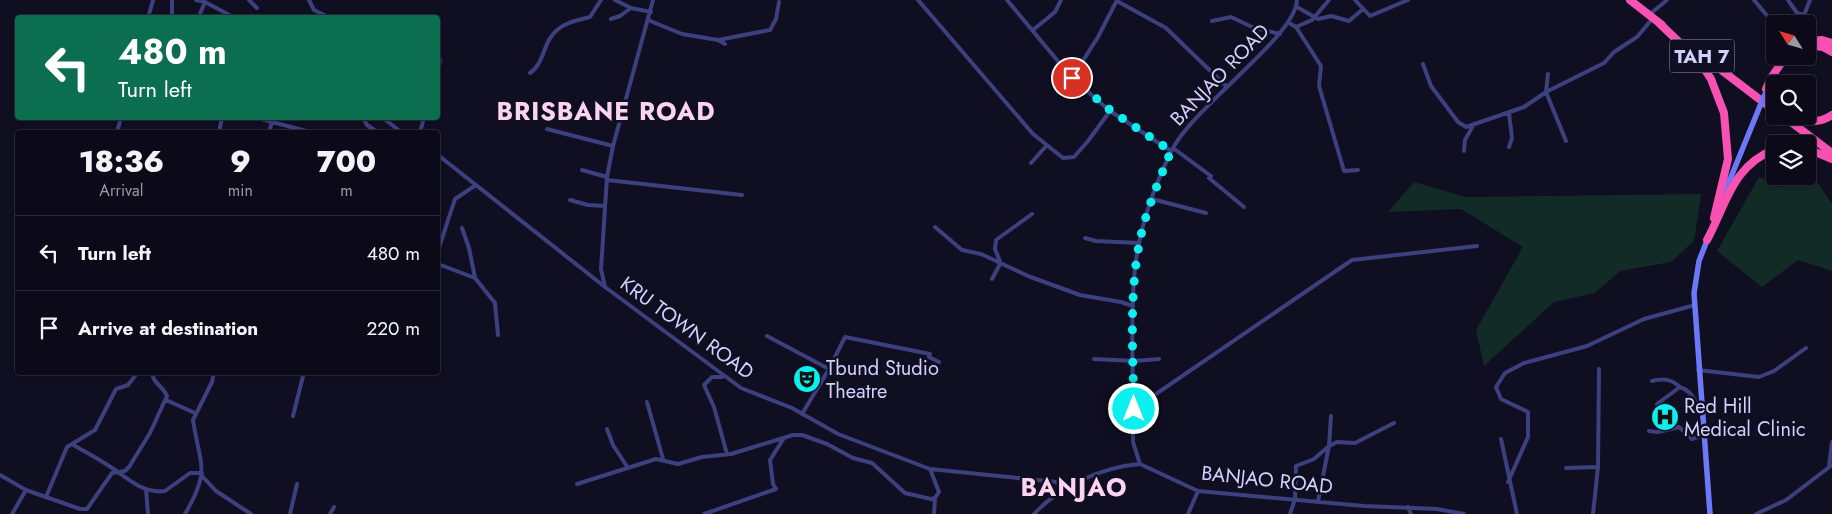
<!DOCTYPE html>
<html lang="en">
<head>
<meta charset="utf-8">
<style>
  body { margin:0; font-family:Jost,sans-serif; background:#151322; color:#f1f3f6; height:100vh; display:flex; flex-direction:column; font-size:19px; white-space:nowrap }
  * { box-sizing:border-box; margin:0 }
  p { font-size:16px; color:#9a9aa2 }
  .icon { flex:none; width:28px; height:28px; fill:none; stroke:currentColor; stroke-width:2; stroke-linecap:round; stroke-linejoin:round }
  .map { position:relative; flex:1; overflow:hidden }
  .drawer { position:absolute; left:15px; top:130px; width:425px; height:245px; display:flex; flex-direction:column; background:#0c0a19; border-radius:5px; box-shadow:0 1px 4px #0004,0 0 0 1px #2c2b38 }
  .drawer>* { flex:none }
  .top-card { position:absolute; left:15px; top:15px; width:425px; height:105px; border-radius:5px; box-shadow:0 1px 4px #0004,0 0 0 1px #2c2b38; background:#0b6e4f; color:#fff; overflow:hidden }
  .needle { width:32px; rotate:307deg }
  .buttons { position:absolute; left:1766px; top:15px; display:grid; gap:10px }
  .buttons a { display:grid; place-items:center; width:50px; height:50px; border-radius:5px; background:#0c0a19; box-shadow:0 1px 4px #0004,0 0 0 1px #2c2b38; font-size:25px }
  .pin { position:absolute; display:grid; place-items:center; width:42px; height:42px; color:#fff; margin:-21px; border:2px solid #fff; border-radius:50%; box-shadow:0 1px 5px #0007 }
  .me { position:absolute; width:55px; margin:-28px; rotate:0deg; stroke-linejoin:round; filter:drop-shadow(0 0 4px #0008) }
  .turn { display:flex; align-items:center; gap:18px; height:105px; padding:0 20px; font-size:22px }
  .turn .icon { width:65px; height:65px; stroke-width:2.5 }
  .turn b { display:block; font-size:35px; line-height:42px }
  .eta { display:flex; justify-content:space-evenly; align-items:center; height:85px; text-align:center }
  .eta b { font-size:30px; font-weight:800; line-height:35px }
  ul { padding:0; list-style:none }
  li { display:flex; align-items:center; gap:15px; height:75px; padding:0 20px; border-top:1px solid #2c2b38 }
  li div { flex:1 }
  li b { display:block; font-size:19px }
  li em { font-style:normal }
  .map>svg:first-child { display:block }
  .green { fill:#122b27 }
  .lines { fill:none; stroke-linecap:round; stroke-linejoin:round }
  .street { stroke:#3c407e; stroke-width:4 }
  .secondary { stroke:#6d78f8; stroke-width:5.5 }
  .highway { stroke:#f752b2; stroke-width:8 }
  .secondary-bridge { stroke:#6d78f8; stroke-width:5.5 }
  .route { stroke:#0befee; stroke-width:9; stroke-dasharray:0 16.2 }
  .labels { text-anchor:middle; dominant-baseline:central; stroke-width:5; stroke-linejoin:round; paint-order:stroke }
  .shield { fill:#100e21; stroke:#9796bb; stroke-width:1 }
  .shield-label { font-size:19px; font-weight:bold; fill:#d1d1fd }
  .street-label { font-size:20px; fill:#d1d1fd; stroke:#100e21 }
  .poi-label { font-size:20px; fill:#d1d1fd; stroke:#100e21; text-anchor:start }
  .district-label { font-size:25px; font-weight:bold; letter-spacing:1px; fill:#fdd3f2; stroke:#100e21 }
</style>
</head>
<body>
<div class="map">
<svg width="1832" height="514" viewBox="0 0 1832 514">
  <rect width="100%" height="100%" fill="#100e21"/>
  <!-- green -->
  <path class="green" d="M 1759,177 L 1781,187 L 1814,177 L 1832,204 L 1832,271 L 1798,260 L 1762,287 L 1717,251 Z
    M 1414,182 L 1466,197 L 1701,194 L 1694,241 L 1671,262 L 1620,271 L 1595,293 L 1554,302 L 1484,366 L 1476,330 L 1523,247 L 1461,209 L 1388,212 Z"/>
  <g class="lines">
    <!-- street -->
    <path class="street" d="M 196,0 L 205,2 L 198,18
      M 249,0 L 257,8
      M 309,0 L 314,10 L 330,18
      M 615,0 L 631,8 L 651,12
      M 918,0 L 1033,134 L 1063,158 L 1074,157 L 1088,141 L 1110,111
      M 1007,0 L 1072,78 L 1110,111 L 1171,151
      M 1297,0 C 1296,37 1191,108 1171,152 C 1152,191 1137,236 1134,279 C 1130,333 1134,388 1133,442 L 1140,464 L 1198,491 L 1364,506 L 1437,509 L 1464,514
      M 1355,0 L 1370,16 L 1408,0
      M 1754,0 L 1769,18 L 1783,24
      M 1788,0 L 1797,13 L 1804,15
      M 1117,1 L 1166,28 L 1227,87
      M 205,2 L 235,18
      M 1297,7 L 1318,19 L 1331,16 L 1349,21 L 1363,9
      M 1649,15 L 1667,0
      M 148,18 L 153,0
      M 172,18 L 172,0
      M 611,19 L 620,16 L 631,8
      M 648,20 L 682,34 L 718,40 L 725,44
      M 1212,21 L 1231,17 L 1252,27 L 1280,34
      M 1289,23 L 1296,27 L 1321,66 L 1319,86 L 1344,171 L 1358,170
      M 1805,24 L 1804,15 L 1810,0
      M 1296,27 L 1312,20 L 1329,0
      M 1033,30 L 1055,12 L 1061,0
      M 718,40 L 770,30 L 776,19 L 779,2
      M 438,52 L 440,61 L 438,73
      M 1423,64 L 1431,86 L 1458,122 L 1466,127 L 1524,107 L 1546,92 L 1548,74
      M 530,73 C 545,63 543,41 557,30 C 566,22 579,20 590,17 L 601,0
      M 1072,78 L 1098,37 L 1117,0
      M 257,118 L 310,132
      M 363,118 L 367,125 L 376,131
      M 383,118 L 401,132
      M 547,129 L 613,146
      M 117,132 L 121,118
      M 219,132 L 222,118
      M 269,132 L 272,122
      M 420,132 L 424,118
      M 1566,141 L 1546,92 L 1604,63 L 1614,52 L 1637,37 L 1653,18
      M 1509,147 L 1512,138 L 1509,113
      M 1173,148 L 1211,176
      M 1464,151 L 1465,140 L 1474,124
      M 438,155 L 605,287 L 741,388 L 792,408 L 838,434 L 930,469 L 1056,482 L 1066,490
      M 1031,163 L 1047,145
      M 582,170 L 607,177
      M 1209,178 L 1244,207
      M 607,180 L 742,195
      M 1152,199 L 1206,213
      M 570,200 L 588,205 L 605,206
      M 935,227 L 962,250 L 981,254 L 1028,276 L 1080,295 L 1121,302 L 1133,306
      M 462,228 L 469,248 L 475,278 L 495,303 L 498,335
      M 1085,238 L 1096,241 L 1139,243
      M 438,251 L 455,199 L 476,185
      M 438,264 L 475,278
      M 1001,264 L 995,249 L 996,240 L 1032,214
      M 992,279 L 1000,264
      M 605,287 L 601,269 L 607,177 L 613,146 L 653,0
      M 767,336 L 829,369
      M 929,357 L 939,362
      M 1094,359 L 1134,361 L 1159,359
      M 1698,370 L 1759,377 L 1774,371 L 1806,348
      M 406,373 L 406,372
      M 722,377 L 712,377 L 704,385 L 714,407 L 727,454
      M 1652,381 C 1663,378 1671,379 1680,387
      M 166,400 L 195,413
      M 647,402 L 663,459
      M 1657,404 L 1680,387 C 1694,392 1693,400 1701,410
      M 1134,409 L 1352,260 L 1477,246
      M 802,414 L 829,369 L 845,337 L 930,354
      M 293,416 L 304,372
      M 607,429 L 613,445 L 628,468
      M 1649,431 L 1658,432 L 1679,427 L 1692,439 L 1703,435
      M 1501,439 L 1517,514
      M 72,444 C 85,452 99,459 112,468 C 129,479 143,494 165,491 L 190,473 L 202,473
      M 1829,466 L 1832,442
      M 1566,468 L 1598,467
      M 0,475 L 26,490
      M 202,476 L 216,491 L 251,514
      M 1508,482 L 1528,437 L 1528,412 L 1501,399 L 1496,387 L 1505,373 L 1524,363 L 1587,346 L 1644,319 L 1695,305
      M 577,484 L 656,459 L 678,464 L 702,457 L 731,454 L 793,435 L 802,435 L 827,444 L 853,458 L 872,463 L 905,493 L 931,499 L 935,498 L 939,492 L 930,469
      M 146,489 L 148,514
      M 46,497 L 67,447 L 95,430 L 116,389 L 128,385 L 138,372
      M 1318,501 L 1329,446 L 1331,416
      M 1408,507 L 1411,514
      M 12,514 L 26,490 L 80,509 L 87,509 L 112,473 L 125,471 L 129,467 L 150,433 L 167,396 C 163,386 153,384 152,372
      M 185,514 C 211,470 200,466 193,420 L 212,382 L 214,372
      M 290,514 L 297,484
      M 330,514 L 334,507
      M 704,514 L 776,489 L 773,484 L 770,460 L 784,438
      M 934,514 L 935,498
      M 1034,514 C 1060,486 1102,467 1140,464
      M 1188,514 L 1198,491
      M 1290,514 L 1295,499 L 1296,466 L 1314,459 L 1329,446 L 1337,442 L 1355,443 L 1394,423
      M 1593,514 L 1598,467 L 1599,369
      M 1756,514 L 1786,500 L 1832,465"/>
    <!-- secondary -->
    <path class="secondary" d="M 1720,204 L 1760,106
      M 1708,238 L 1699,261 L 1694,293 L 1710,514"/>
    <!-- highway -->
    <path class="highway" d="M 1630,0 L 1662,25
      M 1658,22 L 1700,62 L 1711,79 L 1724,113 L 1728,159 L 1714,218
      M 1808,41 L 1822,40 L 1832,43
      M 1808,45 L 1823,47 L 1832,52
      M 1691,47 L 1775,111
      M 1766,89 L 1771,78 L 1786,56
      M 1783,116 L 1832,153
      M 1789,116 C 1801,123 1820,124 1832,115
      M 1808,149 L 1832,159
      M 1707,240 C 1727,203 1732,166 1775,149"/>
    <!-- secondary-bridge -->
    <path class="secondary-bridge" d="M 1760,106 L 1765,94"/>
  </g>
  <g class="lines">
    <!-- route -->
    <path class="route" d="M 1072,78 L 1110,110 L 1171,151 C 1159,181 1145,212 1139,245 C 1129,298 1133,355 1134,409"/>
  </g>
  <!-- icons -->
  <defs>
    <g id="theatre-disc" transform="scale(1.4375)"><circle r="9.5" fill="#0befee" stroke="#100e21"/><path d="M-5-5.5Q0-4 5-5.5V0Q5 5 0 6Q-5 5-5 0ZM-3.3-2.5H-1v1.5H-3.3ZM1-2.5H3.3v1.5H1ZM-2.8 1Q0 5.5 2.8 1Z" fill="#111"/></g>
    <g id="hospital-disc" transform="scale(1.4375)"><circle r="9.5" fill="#0befee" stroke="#100e21"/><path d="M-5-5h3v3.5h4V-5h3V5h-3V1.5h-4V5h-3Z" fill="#111"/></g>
  </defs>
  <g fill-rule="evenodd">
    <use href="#theatre-disc" x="807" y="379"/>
    <use href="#hospital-disc" x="1665" y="417"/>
  </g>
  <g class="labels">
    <!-- shield labels -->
    <rect class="shield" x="1669.5" y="39.5" width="65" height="33" rx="4"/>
    <g class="shield-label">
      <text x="1702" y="56">TAH 7</text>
    </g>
    <!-- street labels -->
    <g class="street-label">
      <text transform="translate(1220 75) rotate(-46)">BANJAO ROAD</text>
      <text transform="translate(687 328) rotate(36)">KRU TOWN ROAD</text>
      <text transform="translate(1267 480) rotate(6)">BANJAO ROAD</text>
    </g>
    <!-- poi labels -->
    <g class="poi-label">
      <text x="826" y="368">Tbund Studio<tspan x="826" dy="23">Theatre</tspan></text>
      <text x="1684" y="406">Red Hill<tspan x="1684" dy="23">Medical Clinic</tspan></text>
    </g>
    <!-- district labels -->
    <g class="district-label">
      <text x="606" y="111">BRISBANE ROAD</text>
      <text x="1074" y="487">BANJAO</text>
    </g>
  </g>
</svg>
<div class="buttons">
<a><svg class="needle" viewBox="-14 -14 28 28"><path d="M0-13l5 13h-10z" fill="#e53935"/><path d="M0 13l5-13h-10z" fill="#9a9aa2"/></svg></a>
<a><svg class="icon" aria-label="search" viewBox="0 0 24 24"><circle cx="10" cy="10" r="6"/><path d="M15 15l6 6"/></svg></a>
<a><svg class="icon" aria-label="layers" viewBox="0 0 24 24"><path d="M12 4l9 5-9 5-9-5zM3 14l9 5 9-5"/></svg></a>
</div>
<div class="pin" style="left:1072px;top:78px;background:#d93025"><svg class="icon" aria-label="arrive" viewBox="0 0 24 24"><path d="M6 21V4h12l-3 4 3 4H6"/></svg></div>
<svg class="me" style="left:1134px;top:409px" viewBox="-20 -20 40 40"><circle r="17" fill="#0befee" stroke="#fff" stroke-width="3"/><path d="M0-11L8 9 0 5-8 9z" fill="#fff"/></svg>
<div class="top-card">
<div class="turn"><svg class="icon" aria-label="left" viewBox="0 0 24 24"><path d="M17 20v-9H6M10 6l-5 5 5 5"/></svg><div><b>480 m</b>Turn left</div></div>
</div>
<section class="drawer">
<div class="eta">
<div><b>18:36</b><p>Arrival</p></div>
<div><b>9</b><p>min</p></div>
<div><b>700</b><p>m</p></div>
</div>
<ul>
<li><svg class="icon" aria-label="left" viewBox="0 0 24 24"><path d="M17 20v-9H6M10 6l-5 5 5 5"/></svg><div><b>Turn left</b></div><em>480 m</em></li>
<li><svg class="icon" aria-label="arrive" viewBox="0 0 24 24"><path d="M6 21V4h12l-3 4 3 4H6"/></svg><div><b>Arrive at destination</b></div><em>220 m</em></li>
</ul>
</section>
</div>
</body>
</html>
